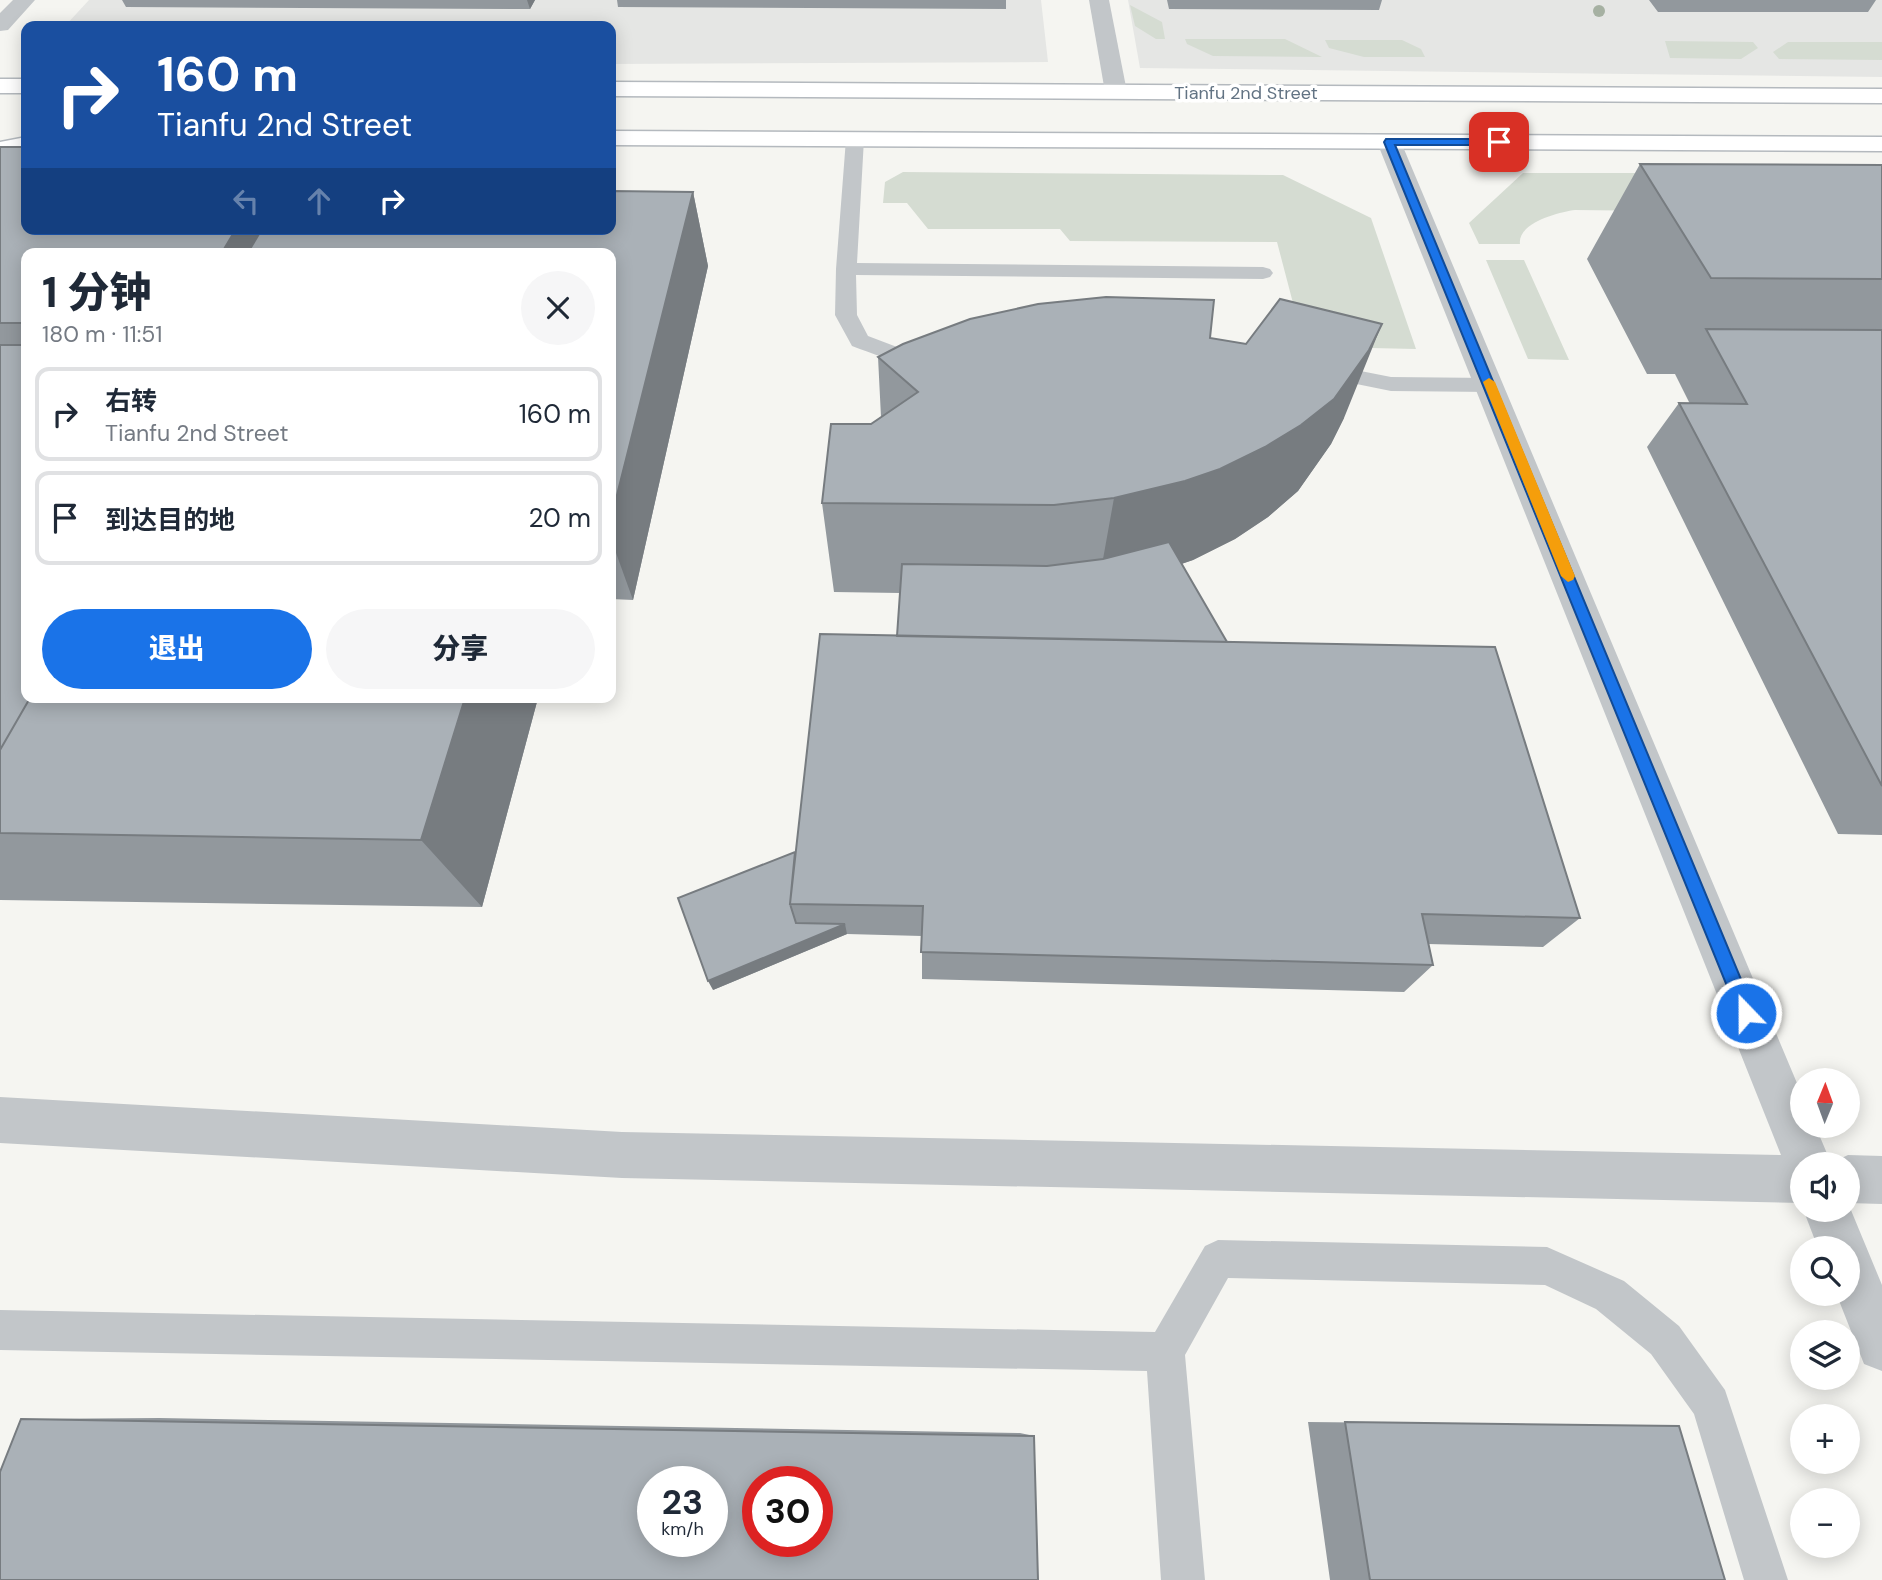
<!DOCTYPE html>
<html lang="zh">
<head>
<meta charset="utf-8">
<style>
  body { margin:0; font-family:"DM Sans","Noto Sans SC",sans-serif; background:#f6f6f7; color:#1f2937; height:100vh; display:flex; flex-direction:column; font-size:26px; white-space:nowrap }
  * { box-sizing:border-box; margin:0 }
  p { font-size:23px; color:#747a83 }
  .icon { flex:none; width:38px; height:38px; fill:none; stroke:currentColor; stroke-width:2; stroke-linecap:round; stroke-linejoin:round }
  .map { position:relative; flex:1; overflow:hidden }
  .drawer { position:absolute; left:21px; top:248px; width:595px; height:455px; display:flex; flex-direction:column; background:#fff; border-radius:14px; box-shadow:0 4px 18px #0003 }
  .drawer>* { flex:none }
  .hud { position:absolute; left:21px; top:21px; width:595px; height:214px; border-radius:14px; box-shadow:0 4px 18px #0003; background:#1a4fa0; color:#fff; overflow:hidden }
  .needle { width:46px; rotate:1deg }
  .buttons { position:absolute; left:1790px; top:1068px; display:grid; gap:14px }
  .buttons a { display:grid; place-items:center; width:70px; height:70px; border-radius:50%; background:#fff; box-shadow:0 4px 18px #0003; font-size:35px }
  .speed { position:absolute; left:637px; top:1466px; display:flex; gap:14px; font-size:35px; font-weight:700; text-align:center }
  .speed>* { display:grid; place-content:center; width:91px; height:91px; border-radius:50%; background:#fff; box-shadow:0 4px 18px #0003; line-height:1 }
  .speed small { font-size:18px; font-weight:400 }
  .speed .limit { border:10px solid #d22; background:#fff; color:#111 }
  .pin { position:absolute; display:grid; place-items:center; width:60px; height:60px; color:#fff; margin:-30px; border-radius:14px; box-shadow:0 4px 10px #0006 }
  .me { position:absolute; width:77px; margin:-38px; rotate:338deg; stroke-linejoin:round; filter:drop-shadow(0 0 5px #0008) }
  .turn { display:flex; align-items:center; gap:24px; height:147px; padding:0 21px; font-size:32px }
  .turn .icon { width:91px; height:91px; stroke-width:2.5 }
  .turn b { display:block; font-size:49px; line-height:60px }
  .lanes { display:flex; align-items:center; height:66px; padding:0 21px; background:#0003; justify-content:center; gap:35px; direction:ltr }
  .lanes .off { opacity:.35 }
  .round { display:grid; place-items:center; flex:none; width:74px; height:74px; border-radius:37px; background:#f6f6f7 }
  .head { display:flex; align-items:center; justify-content:space-between; height:119px; padding:0 21px }
  h1 { font-size:42px; font-weight:800; line-height:52px }
  .cta { display:flex; gap:14px; margin-top:auto; padding:14px 21px }
  .cta a { flex:1; height:80px; border-radius:42px; background:#1a73e8; color:#fff; font-size:28px; font-weight:800; line-height:80px; text-align:center }
  .cta a+a { background:#f6f6f7; color:#1f2937 }
  ul { padding:0; list-style:none }
  li { display:flex; align-items:center; gap:21px; height:94px; margin:0 14px 10px; padding:0 7px; border:4px solid #e0e1e3; border-radius:14px }
  li div { flex:1 }
  li b { display:block; font-size:26px }
  li em { font-style:normal }
  .map>svg:first-child { display:block }
  .built { fill:#e5e6e4 }
  .green { fill:#d5dcd2 }
  .lines { fill:none; stroke-linecap:round; stroke-linejoin:round }
  .secondary-casing { stroke:#b4b9be; stroke-width:3 }
  .service { fill:#c2c6c9; fill-rule:evenodd }
  .minor { fill:#c2c6c9; fill-rule:evenodd }
  .tertiary { fill:#c2c6c9; fill-rule:evenodd }
  .secondary { fill:#fff; fill-rule:evenodd }
  .tree { fill:#a6b1a2 }
  .wall { fill:#92989d }
  .shaded-wall { fill:#777c80 }
  .building { fill:#aab1b7; stroke:#777c80; stroke-width:2; fill-rule:evenodd }
  .route { fill:#1a73e8; stroke:#114b97; stroke-width:2 }
  .slow { fill:#f59e0b }
  .labels { text-anchor:middle; dominant-baseline:central; stroke-width:7; stroke-linejoin:round; paint-order:stroke }
  .far-street-label { font-size:18px; fill:#627383; stroke:#fff }
</style>
</head>
<body>
<div class="map">
<svg width="1882" height="1580" viewBox="0 0 1882 1580">
  <rect width="100%" height="100%" fill="#f5f5f1"/>
  <!-- built -->
  <path class="built" d="M 89,0 L 1041,0 L 1048,62 L 611,64 L 611,26 L 65,26 Z
    M 1128,0 L 1882,0 L 1882,77 L 1140,68 Z"/>
  <!-- green -->
  <path class="green" d="M 1130,5 L 1162,22 L 1165,39 L 1156,39 L 1135,26 Z
    M 1185,39 L 1285,39 L 1322,57 L 1213,56 L 1187,44 Z
    M 1325,40 L 1402,40 L 1421,49 L 1425,57 L 1364,57 L 1329,48 Z
    M 1665,41 L 1753,42 L 1758,48 L 1741,59 L 1670,58 Z
    M 1788,42 L 1882,42 L 1882,60 L 1779,59 L 1773,52 Z
    M 903,172 L 1283,175 L 1371,218 L 1416,349 L 1371,348 L 1293,303 L 1277,242 L 1070,241 L 1060,229 L 928,229 L 907,203 L 883,203 L 885,182 Z
    M 1523,173 L 1725,173 L 1751,212 L 1575,210 C 1559,212 1517,223 1520,244 L 1479,244 L 1469,223 Z
    M 1486,260 L 1524,260 L 1569,360 L 1528,359 Z"/>
  <g class="lines">
    <!-- secondary casing -->
    <g class="secondary-casing">
      <path id="secondary" d="M 0,79 L 26,79 L 26,93 L 0,93 Z
        M 611,82 L 1882,89 L 1882,103 L 611,96 Z
        M 611,131 L 1882,137 L 1882,151 L 611,145 Z
        M 26,137 L 26,151 L 0,156 L 0,142 Z"/>
    </g>
    <!-- service -->
    <path class="service" d="M 855,133 L 864,139 L 857,263 L 1263,267 L 1270,269 L 1273,273 L 1270,277 L 1263,279 L 856,275 L 857,315 L 868,336 L 897,347 L 936,350 L 939,355 L 936,360 C 907,368 879,356 852,346 L 835,315 L 836,269 L 846,139 Z
      M 1320,363 L 1391,377 L 1490,378 L 1498,380 L 1501,385 L 1498,390 L 1490,392 L 1391,391 L 1312,375 L 1309,370 L 1312,365 Z
      M 1218,1240 L 1547,1247 L 1624,1281 L 1679,1326 L 1725,1390 L 1788,1580 L 1744,1580 L 1694,1414 L 1651,1354 L 1596,1309 L 1545,1285 L 1228,1278 L 1185,1355 L 1205,1580 L 1161,1580 L 1147,1371 L 0,1350 L 0,1310 L 1155,1332 L 1205,1246 Z"/>
    <!-- minor -->
    <path class="minor" d="M 13,0 L 35,0 L 8,30 L 0,31 L 0,13 Z
      M 1389,135 L 1398,137 L 1401,142 L 1802,1095 L 1802,1125 L 1815,1125 L 1831,1163 L 1848,1155 L 1882,1156 L 1882,1204 L 1848,1203 L 1882,1285 L 1882,1371 L 1864,1364 L 1836,1293 L 1848,1293 L 1848,1248 L 1818,1248 L 1803,1209 L 1848,1209 L 1848,1164 L 1802,1164 L 1802,1203 L 622,1178 L 0,1143 L 0,1097 L 622,1132 L 1781,1155 L 1377,142 L 1380,137 Z"/>
    <!-- tertiary -->
    <path class="tertiary" d="M 1089,0 L 1109,0 L 1127,92 L 1124,97 L 1108,97 L 1105,92 Z"/>
    <!-- secondary -->
    <use href="#secondary" class="secondary"/>
  </g>
  <!-- trees -->
  <circle class="tree" cx="1599" cy="11" r="6"/>
  <!-- wall -->
  <path class="wall" d="M 122,0 L 535,0 L 530,9 L 126,7 Z
    M 617,0 L 1006,0 L 1006,9 L 618,7 Z
    M 1167,0 L 1382,0 L 1379,10 L 1169,9 Z
    M 1649,0 L 1876,0 L 1868,12 L 1658,12 Z
    M 0,147 L 26,229 L 693,192 L 708,266 L 633,600 L 611,599 L 611,254 L 26,254 L 26,698 L 538,698 L 482,907 L 0,900 Z
    M 1640,164 L 1882,165 L 1882,835 L 1838,834 L 1647,447 L 1679,403 L 1690,404 L 1675,374 L 1647,374 L 1587,259 Z
    M 1210,338 L 1344,418 L 1331,444 L 1298,491 L 1268,517 L 1235,539 L 1193,560 L 1181,564 L 1227,642 L 1580,918 L 1543,947 L 1428,944 L 1433,965 L 1404,992 L 922,979 L 922,936 L 847,934 L 713,990 L 795,852 L 897,636 L 900,593 L 834,592 L 822,503 L 871,424 L 881,417 L 878,357 Z
    M 159,1418 L 1020,1433 L 1034,1436 L 21,1419 Z
    M 1308,1422 L 1679,1426 L 1725,1580 L 1330,1580 Z"/>
  <!-- shaded-wall -->
  <path class="shaded-wall" d="M 527,0 L 535,0 L 530,9 Z
    M 693,192 L 708,266 L 633,600 L 611,539 L 611,519 Z
    M 236,229 L 328,229 L 330,254 L 221,254 Z
    M 1382,324 L 1344,418 L 1331,444 L 1298,491 L 1268,517 L 1235,539 L 1193,560 L 1161,571 L 1098,587 L 1114,498 Z
    M 465,698 L 538,698 L 482,907 L 421,840 Z
    M 845,924 L 847,934 L 713,990 L 708,981 Z"/>
  <!-- building -->
  <path class="building" d="M 0,147 L 26,147 L 26,229 L 236,229 L 221,254 L 26,254 L 26,323 L 0,323 Z
    M 1640,164 L 1882,165 L 1882,279 L 1711,278 Z
    M 611,191 L 693,192 L 611,519 L 611,254 L 247,254 L 262,229 L 611,229 Z
    M 1106,297 L 1214,300 L 1210,338 L 1246,344 L 1280,299 L 1382,324 L 1369,350 L 1334,399 L 1301,425 L 1265,447 L 1220,469 L 1185,481 L 1114,498 L 1054,505 L 822,503 L 831,424 L 871,424 L 918,392 L 878,357 L 903,344 L 970,319 L 1038,304 Z
    M 1706,329 L 1882,330 L 1882,786 L 1679,403 L 1747,404 Z
    M 0,345 L 26,345 L 26,698 L 30,698 L 0,750 Z
    M 1169,542 L 1227,642 L 897,636 L 902,564 L 1047,566 L 1103,559 Z
    M 820,634 L 1495,647 L 1580,918 L 1422,914 L 1433,965 L 921,952 L 923,906 L 790,904 Z
    M 30,698 L 465,698 L 421,840 L 0,833 L 0,750 Z
    M 795,852 L 790,904 L 796,923 L 845,924 L 708,981 L 678,898 Z
    M 21,1419 L 1034,1436 L 1038,1580 L 0,1580 L 0,1472 ZM 653,1482 L 712,1482 L 712,1542 L 653,1542 ZM 758,1482 L 817,1482 L 817,1542 L 758,1542 Z
    M 1345,1422 L 1679,1426 L 1725,1580 L 1370,1580 Z"/>
  <!-- route -->
  <path class="route" d="M 1386,139 L 1499,139 L 1504,142 L 1499,145 L 1395,145 L 1755,1013 L 1753,1019 L 1746,1022 L 1740,1019 L 1738,1013 L 1384,142 Z"/>
  <!-- slow -->
  <path class="slow" d="M 1489,378 L 1495,382 L 1575,576 L 1573,580 L 1568,582 L 1561,576 L 1483,382 Z"/>
  <g class="labels">
    <!-- far-street labels -->
    <g class="far-street-label">
      <text x="1246" y="93">Tianfu 2nd Street</text>
    </g>
  </g>
</svg>
<div class="buttons">
<a><svg class="needle" viewBox="-14 -14 28 28"><path d="M0-13l5 13h-10z" fill="#e53935"/><path d="M0 13l5-13h-10z" fill="#747a83"/></svg></a>
<a><svg class="icon" aria-label="sound" viewBox="0 0 24 24"><path d="M4 9h4l5-4v14l-5-4H4zM17 9q2 3 0 6"/></svg></a>
<a><svg class="icon" aria-label="search" viewBox="0 0 24 24"><circle cx="10" cy="10" r="6"/><path d="M15 15l6 6"/></svg></a>
<a><svg class="icon" aria-label="layers" viewBox="0 0 24 24"><path d="M12 4l9 5-9 5-9-5zM3 14l9 5 9-5"/></svg></a>
<a>+</a>
<a>−</a>
</div>
<div class="speed"><div>23<small>km/h</small></div><div class="limit">30</div></div>
<div class="pin" style="left:1499px;top:142px;background:#d93025"><svg class="icon" aria-label="arrive" viewBox="0 0 24 24"><path d="M6 21V4h12l-3 4 3 4H6"/></svg></div>
<svg class="me" style="left:1746px;top:1013px" viewBox="-20 -20 40 40"><circle r="17" fill="#1a73e8" stroke="#fff" stroke-width="3"/><path d="M0-11L8 9 0 5-8 9z" fill="#fff"/></svg>
<div class="hud">
<div class="turn"><svg class="icon" aria-label="right" viewBox="0 0 24 24"><path d="M7 20v-9h11M14 6l5 5-5 5"/></svg><div><b>160 m</b>Tianfu 2nd Street</div></div>
<div class="lanes"><svg class="icon off" aria-label="left" viewBox="0 0 24 24"><path d="M17 20v-9H6M10 6l-5 5 5 5"/></svg><svg class="icon off" aria-label="ahead" viewBox="0 0 24 24"><path d="M12 20V5M6 11l6-6 6 6"/></svg><svg class="icon" aria-label="right" viewBox="0 0 24 24"><path d="M7 20v-9h11M14 6l5 5-5 5"/></svg></div>
</div>
<section class="drawer">
<div class="head"><div><h1>1 分钟</h1><p>180 m · 11:51</p></div><a class="round"><svg class="icon" aria-label="close" viewBox="0 0 24 24"><path d="M6 6l12 12M18 6L6 18"/></svg></a></div>
<ul>
<li><svg class="icon" aria-label="right" viewBox="0 0 24 24"><path d="M7 20v-9h11M14 6l5 5-5 5"/></svg><div><b>右转</b><p>Tianfu 2nd Street</p></div><em>160 m</em></li>
<li><svg class="icon" aria-label="arrive" viewBox="0 0 24 24"><path d="M6 21V4h12l-3 4 3 4H6"/></svg><div><b>到达目的地</b></div><em>20 m</em></li>
</ul>
<div class="cta"><a>退出</a><a>分享</a></div>
</section>
</div>
</body>
</html>
